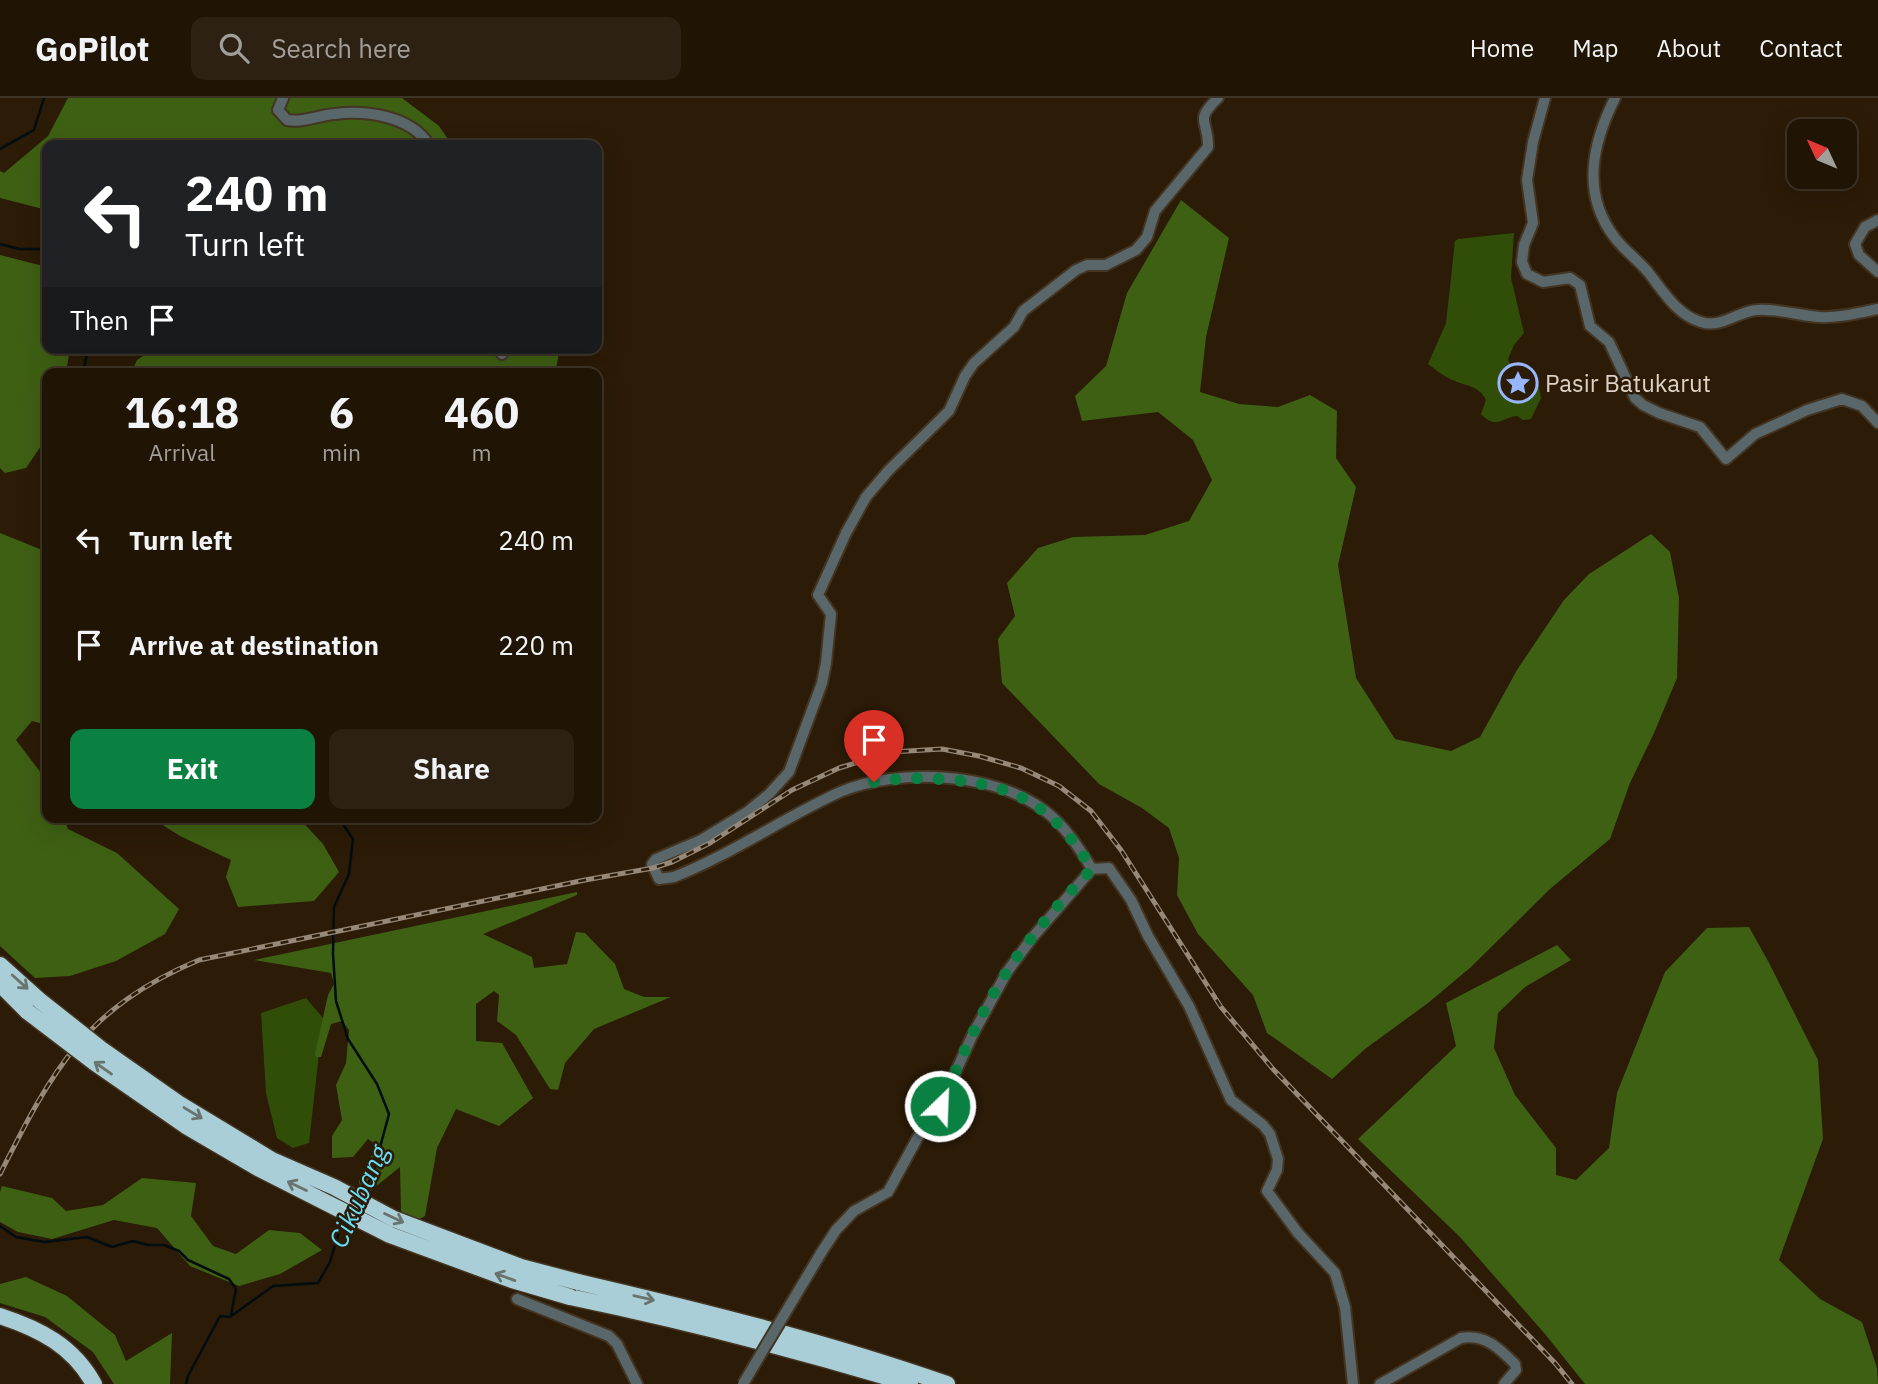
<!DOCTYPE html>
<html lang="en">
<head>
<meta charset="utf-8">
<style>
  body { margin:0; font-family:"IBM Plex Sans",sans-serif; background:#2d2113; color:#f1f3f6; height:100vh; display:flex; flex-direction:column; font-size:26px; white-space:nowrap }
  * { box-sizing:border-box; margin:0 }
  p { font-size:23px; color:#a29e9a }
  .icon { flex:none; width:38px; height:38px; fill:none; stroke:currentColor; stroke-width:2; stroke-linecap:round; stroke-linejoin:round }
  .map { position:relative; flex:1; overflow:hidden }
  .side { position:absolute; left:42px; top:270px; width:560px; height:455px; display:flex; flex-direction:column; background:#201405; border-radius:14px; box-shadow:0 7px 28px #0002,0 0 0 2px #3d3327 }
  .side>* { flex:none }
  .hud { position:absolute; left:42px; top:42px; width:560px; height:214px; border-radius:14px; box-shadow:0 7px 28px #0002,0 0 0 2px #3d3327; background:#202124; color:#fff; overflow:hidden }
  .needle { width:46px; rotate:314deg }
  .fabs { position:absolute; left:1787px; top:21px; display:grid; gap:14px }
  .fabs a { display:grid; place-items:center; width:70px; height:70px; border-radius:14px; background:#201405; box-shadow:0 7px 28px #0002,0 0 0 2px #3d3327; font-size:35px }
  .pin { position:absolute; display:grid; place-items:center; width:60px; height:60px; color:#fff; margin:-72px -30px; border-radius:50% 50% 50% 0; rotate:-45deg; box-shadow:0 0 7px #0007 }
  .pin .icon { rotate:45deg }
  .me { position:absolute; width:77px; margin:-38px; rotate:24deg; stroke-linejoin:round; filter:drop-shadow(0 0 5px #0008) }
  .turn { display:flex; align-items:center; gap:24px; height:147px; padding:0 28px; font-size:32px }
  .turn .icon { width:91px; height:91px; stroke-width:2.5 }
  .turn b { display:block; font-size:49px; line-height:60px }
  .then { display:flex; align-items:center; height:66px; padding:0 28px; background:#0003; gap:14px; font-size:26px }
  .eta { display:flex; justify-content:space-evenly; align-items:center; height:119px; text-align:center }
  .eta b { font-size:42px; font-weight:800; line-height:49px }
  .action { display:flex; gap:14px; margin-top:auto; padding:14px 28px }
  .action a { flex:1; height:80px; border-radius:14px; background:#0b8043; color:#fff; font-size:28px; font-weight:800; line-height:80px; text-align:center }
  .action a+a { background:#2d2113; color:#f1f3f6 }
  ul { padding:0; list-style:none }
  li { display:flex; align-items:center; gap:21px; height:105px; padding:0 28px }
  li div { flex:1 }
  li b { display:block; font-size:26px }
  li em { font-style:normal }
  header { display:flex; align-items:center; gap:42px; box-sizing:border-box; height:98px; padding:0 35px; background:#201405; border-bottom:2px solid #3d3327 }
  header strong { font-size:33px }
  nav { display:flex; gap:38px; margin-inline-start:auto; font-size:24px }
  .search { width:490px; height:63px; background:#2d2113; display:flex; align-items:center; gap:18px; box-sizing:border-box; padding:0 24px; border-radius:14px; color:#a29e9a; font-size:26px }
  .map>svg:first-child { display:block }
  .green { fill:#304e08 }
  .forest { fill:#3e6013 }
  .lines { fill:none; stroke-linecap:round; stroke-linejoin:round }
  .stream { stroke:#010d10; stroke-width:2.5 }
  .minor-casing { stroke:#443522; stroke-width:14 }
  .highway-casing { stroke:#443522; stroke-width:19 }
  .minor { stroke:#59676b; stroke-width:10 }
  .highway { stroke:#a9ced7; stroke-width:16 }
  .rail-casing { stroke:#968979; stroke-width:5 }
  .rail { stroke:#2b1b07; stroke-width:2.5; stroke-dasharray:8; stroke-linecap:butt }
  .minor-bridge-casing { stroke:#443522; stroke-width:14; stroke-linecap:butt }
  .highway-bridge-casing { stroke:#443522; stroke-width:19; stroke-linecap:butt }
  .minor-bridge { stroke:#59676b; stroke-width:10 }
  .highway-bridge { stroke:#a9ced7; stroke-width:16 }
  .oneway { stroke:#6a746f }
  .route { stroke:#0b8043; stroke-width:12; stroke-dasharray:0 21.6 }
  .labels { text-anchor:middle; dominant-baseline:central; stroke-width:5; stroke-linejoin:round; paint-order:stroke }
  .poi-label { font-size:24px; fill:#ddd2c6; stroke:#2b1b07; text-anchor:start }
  .water-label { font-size:26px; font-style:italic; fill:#67ddf8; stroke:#2b1b07 }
</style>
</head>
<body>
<header>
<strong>GoPilot</strong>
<div class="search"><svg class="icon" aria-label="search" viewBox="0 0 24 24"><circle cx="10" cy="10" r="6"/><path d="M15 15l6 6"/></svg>Search here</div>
<nav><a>Home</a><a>Map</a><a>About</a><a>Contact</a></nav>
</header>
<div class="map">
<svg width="1878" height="1286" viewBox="0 0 1878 1286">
  <rect width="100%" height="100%" fill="#2b1b07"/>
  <!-- green -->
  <path class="green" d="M 1514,135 L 1511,180 L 1524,235 L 1514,247 L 1508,261 L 1511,268 L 1525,270 L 1537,277 L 1541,300 L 1531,321 L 1523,322 L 1517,318 C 1500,320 1497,332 1481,316 L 1486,302 C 1479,287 1465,288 1452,282 C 1443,278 1435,271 1428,266 L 1446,225 L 1455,143 L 1458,141 Z
    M 306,900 L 323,920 L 309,1045 L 293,1050 L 277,1040 L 266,995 L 261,915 Z"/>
  <!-- forest -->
  <path class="forest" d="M 68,0 L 402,0 L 439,28 L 452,47 L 47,47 L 47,112 L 0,100 L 0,73 L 4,75 L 48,38 Z
    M 1181,102 L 1229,140 L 1206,239 L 1200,294 L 1239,306 L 1278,309 L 1310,297 L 1337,313 L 1336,360 L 1356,389 L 1338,467 L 1356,580 L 1395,641 L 1451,653 L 1480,639 L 1517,572 L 1564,502 L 1589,476 L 1651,436 L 1670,454 L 1679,500 L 1677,580 L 1654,635 L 1630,685 L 1610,741 L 1550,791 L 1471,869 L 1428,905 L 1365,951 L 1332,981 L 1267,935 L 1253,897 L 1198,836 L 1177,797 L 1179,760 L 1169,730 L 1142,710 L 1099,686 L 1002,585 L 998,541 L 1015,518 L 1007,485 L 1038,450 L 1073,439 L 1145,437 L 1189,423 L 1212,382 L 1193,342 L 1158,314 L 1082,323 L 1075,298 L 1106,268 L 1127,195 Z
    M 0,157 L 47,169 L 47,250 L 70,250 L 66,275 L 47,275 L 47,339 L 26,370 L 5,375 L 0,370 Z
    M 155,250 L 560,250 L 555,275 L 131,275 L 137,262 Z
    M 0,435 L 47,454 L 47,627 L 32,623 L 16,642 L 47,683 L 47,719 L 63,719 L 68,731 L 117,755 L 179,811 L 165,836 L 116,863 L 70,878 L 35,880 L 0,848 Z
    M 150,719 L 298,719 L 323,746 L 339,774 L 314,803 L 238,809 L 226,779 L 231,762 L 180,738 Z
    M 577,794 L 577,797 L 483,836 L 532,859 L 534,870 L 567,866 L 576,834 L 585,835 L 615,866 L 624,891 L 644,899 L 671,899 L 594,931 L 565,965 L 558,992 L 550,991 L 516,937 L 497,923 L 499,897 L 494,893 L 476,906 L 476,943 L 502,945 L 533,1000 L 499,1028 L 456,1011 L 437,1050 L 425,1118 L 412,1125 L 401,1113 L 400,1069 L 369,1094 L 360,1092 L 359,1083 L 377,1047 L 368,1041 L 353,1059 L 332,1060 L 332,1038 L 342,1022 L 336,987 L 346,965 L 349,932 L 342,923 L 331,926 L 321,959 L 316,959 L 315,956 L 328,897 L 334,886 L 331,875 L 254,862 Z
    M 1749,829 L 1768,863 L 1818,962 L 1823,1041 L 1779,1162 L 1820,1201 L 1862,1224 L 1877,1270 L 1878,1286 L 1585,1286 L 1545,1236 L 1460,1139 L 1358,1041 L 1456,948 L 1446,905 L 1557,847 L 1571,862 L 1525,889 L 1498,915 L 1494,950 L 1515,997 L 1556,1050 L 1556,1077 L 1576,1082 L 1609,1050 L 1617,995 L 1665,874 L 1707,830 Z
    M 142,1080 L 196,1085 L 191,1118 L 213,1148 L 236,1156 L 269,1132 L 300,1135 L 322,1152 L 280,1176 L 239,1188 L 190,1168 L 157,1130 L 114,1122 L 52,1141 L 18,1134 L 0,1124 L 0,1094 L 2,1088 L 52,1100 L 66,1113 L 103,1107 Z
    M 26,1179 L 67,1198 L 115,1237 L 126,1263 L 172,1235 L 170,1286 L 114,1286 L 93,1254 L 45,1219 L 0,1205 L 0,1186 Z"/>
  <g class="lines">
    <!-- stream -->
    <path class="stream" d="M 0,51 L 34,32 L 44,0
      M 0,146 L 19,151 L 47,151
      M 83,275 L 88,250
      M 338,719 L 353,741 L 349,776 L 334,809 L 333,856 L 336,903 L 348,941 L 377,986 L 389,1016 L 372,1079 L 361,1095
      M 0,1128 L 16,1139 L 44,1144 L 87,1139 L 112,1149 L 133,1143 L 148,1147 L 164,1147 L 179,1153 L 188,1162 L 229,1181 L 236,1191 L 231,1217
      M 186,1286 L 188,1278 L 220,1218 L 230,1219 L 273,1188 L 318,1185 L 330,1164 L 343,1121"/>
    <!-- minor casing -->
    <g class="minor-casing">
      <path id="minor" d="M 283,0 L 278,12 L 287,22 C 303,25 319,17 335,16 C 366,12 411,18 429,47
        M 1545,0 L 1533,44 L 1527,82 L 1533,125 L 1524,147 L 1522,164 L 1527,176 L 1543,184 L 1570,180 L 1580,187 L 1590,228 L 1609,244 L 1635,300 L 1643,307 L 1659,315 L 1700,329 L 1726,361 L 1755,336 L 1807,312 L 1842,301 L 1862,308 L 1878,325
        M 1615,0 C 1592,46 1581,96 1615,140 C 1624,152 1638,162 1648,174 C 1663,193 1677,217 1701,224 C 1721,231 1738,213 1757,212 C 1775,210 1801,218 1820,219 C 1839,220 1859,215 1878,211
        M 1878,122 L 1865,129 L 1855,146 L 1859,157 L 1878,174
        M 501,250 L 502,256
        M 1092,771 C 1078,748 1063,725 1041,710 C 990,674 897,670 840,694 C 783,720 732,756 674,779 L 659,781 L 652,766 L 656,761 L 701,742 L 747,714 L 769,696 L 789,674 L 822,585 L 826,565 L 831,516 L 818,497 L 846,435 L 866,399 L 889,372 L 949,313 L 965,278 L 974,265 L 1014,229 L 1023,213 L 1076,172 L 1087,167 L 1106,167 L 1136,152 L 1147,139 L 1155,113 L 1208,49 C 1209,22 1193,24 1218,0
        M 821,1155 L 836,1132 L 854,1113 L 888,1094 L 918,1039 L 940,1008 L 973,936 L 1007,874 L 1032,840 L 1092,771 L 1109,770 L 1131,802 L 1148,838 L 1189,908 L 1231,1002 L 1263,1027 L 1270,1036 L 1278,1061 L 1277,1072 L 1267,1093 L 1298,1135 L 1335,1175 L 1345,1209 L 1353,1286
        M 517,1201 L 609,1238 L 617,1246 L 637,1286
        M 1380,1286 L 1461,1240 C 1485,1236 1499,1250 1515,1266 L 1516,1272 L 1504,1286"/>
    </g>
    <!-- highway casing -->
    <g class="highway-casing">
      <path id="highway" d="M 0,867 L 39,902
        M 0,886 L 28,914
        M 578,1184 C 702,1213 827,1244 947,1286
        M 570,1199 C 685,1223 798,1252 910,1286
        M 0,1218 C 40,1231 73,1248 94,1286"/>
    </g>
    <!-- minor -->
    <use href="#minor" class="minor"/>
    <!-- highway -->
    <use href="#highway" class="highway"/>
    <!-- rail casing -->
    <g class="rail-casing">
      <path id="rail" d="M 0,1076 C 53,971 85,910 199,862 L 585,782 L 653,770 L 672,764 L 710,745 L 792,692 L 839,670 L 891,654 L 942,651 L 979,658 L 1021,670 L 1059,688 L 1091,713 L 1121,752 L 1221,909 L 1273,971 L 1555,1265 L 1572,1286"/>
    </g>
    <!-- rail -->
    <use href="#rail" class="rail"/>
    <!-- minor-bridge casing -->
    <g class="minor-bridge-casing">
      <path id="minor-bridge" d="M 743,1286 L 821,1155"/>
    </g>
    <!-- highway-bridge casing -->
    <g class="highway-bridge-casing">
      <path id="highway-bridge" d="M 39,902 L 101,951 L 178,1005 L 272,1062 L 334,1089 L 394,1121 L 521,1169 L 578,1184
        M 28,914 L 95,965 L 186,1028 L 258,1070 L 390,1137 L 512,1182 L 570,1199"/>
    </g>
    <!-- minor-bridge -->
    <use href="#minor-bridge" class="minor-bridge"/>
    <!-- highway-bridge -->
    <use href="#highway-bridge" class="highway-bridge"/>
  </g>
  <!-- one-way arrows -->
  <defs><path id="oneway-shaft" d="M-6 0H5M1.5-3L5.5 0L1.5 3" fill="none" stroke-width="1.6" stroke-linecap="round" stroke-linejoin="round" transform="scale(1.75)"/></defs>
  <g class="oneway">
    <use href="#oneway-shaft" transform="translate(20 884) rotate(42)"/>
    <use href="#oneway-shaft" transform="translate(103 970) rotate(-145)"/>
    <use href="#oneway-shaft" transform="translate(193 1015) rotate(31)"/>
    <use href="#oneway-shaft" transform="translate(297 1088) rotate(-154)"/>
    <use href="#oneway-shaft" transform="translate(394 1120) rotate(25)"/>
    <use href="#oneway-shaft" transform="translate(505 1179) rotate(-160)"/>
    <use href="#oneway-shaft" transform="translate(644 1200) rotate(13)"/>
  </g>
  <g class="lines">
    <!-- route -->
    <path class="route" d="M 874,684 C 902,679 927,680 954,682 C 1022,688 1057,714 1092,771 C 1062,802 1032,836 1008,872 C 980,914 961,962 940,1008"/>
  </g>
  <!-- icons -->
  <defs>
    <g id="sight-ring" transform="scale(2.0125)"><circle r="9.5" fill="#2b1b07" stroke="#97b6fd" stroke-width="1.5"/><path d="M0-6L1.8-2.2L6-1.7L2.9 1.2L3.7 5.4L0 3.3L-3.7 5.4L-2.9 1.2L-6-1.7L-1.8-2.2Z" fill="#97b6fd"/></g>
  </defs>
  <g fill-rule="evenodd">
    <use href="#sight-ring" x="1518" y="285"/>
  </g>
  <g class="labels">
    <!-- poi labels -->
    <g class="poi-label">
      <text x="1545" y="285">Pasir Batukarut</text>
    </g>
    <!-- water labels -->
    <g class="water-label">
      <text transform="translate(358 1098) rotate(-66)">Cikubang</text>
    </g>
  </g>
</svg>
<div class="fabs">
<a><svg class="needle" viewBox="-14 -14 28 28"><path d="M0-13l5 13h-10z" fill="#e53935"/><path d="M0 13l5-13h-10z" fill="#a29e9a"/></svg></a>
</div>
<div class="pin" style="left:874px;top:684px;background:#d93025"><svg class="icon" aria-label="arrive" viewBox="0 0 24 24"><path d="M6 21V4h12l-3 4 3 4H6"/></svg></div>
<svg class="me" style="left:940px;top:1008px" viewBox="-20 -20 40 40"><circle r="17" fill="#0b8043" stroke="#fff" stroke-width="3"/><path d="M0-11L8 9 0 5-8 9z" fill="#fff"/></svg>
<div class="hud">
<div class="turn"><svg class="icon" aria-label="left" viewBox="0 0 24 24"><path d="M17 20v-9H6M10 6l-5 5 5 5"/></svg><div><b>240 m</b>Turn left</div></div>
<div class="then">Then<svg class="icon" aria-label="arrive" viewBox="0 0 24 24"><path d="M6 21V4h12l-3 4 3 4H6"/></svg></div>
</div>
<section class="side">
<div class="eta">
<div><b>16:18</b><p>Arrival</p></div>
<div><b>6</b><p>min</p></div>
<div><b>460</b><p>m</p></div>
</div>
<ul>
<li><svg class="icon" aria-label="left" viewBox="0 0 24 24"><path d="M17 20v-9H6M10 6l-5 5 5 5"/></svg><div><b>Turn left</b></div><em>240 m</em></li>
<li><svg class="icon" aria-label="arrive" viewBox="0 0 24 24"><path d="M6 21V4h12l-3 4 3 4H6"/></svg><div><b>Arrive at destination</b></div><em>220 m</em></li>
</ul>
<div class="action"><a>Exit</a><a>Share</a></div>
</section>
</div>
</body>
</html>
